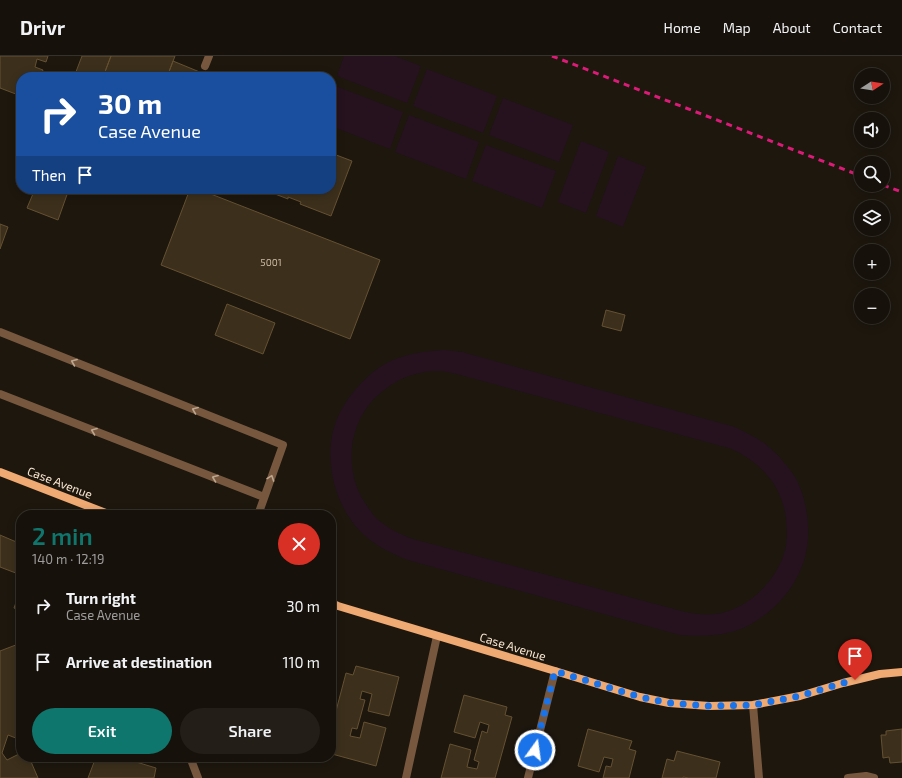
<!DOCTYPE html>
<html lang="en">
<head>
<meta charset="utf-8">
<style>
  body { margin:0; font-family:"Exo 2",sans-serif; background:#231f18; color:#f1f3f6; height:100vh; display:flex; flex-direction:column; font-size:15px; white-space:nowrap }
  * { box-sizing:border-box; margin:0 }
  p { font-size:13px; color:#9e9d9c }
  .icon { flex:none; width:22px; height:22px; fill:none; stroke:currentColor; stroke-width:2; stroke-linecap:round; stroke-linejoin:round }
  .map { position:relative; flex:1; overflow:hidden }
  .sheet { position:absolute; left:16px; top:454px; width:320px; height:252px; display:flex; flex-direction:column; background:#16110a; border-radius:16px; box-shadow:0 2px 10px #0003,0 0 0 1px #35312b }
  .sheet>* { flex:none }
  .guide { position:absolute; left:16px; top:16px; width:320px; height:122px; border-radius:16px; box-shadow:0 2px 10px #0003,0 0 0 1px #35312b; background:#1a4fa0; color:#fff; overflow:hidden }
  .needle { width:26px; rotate:78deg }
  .controls { position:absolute; left:854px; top:12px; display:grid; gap:8px }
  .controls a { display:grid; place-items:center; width:36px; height:36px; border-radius:50%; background:#16110a; box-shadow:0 2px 10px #0003,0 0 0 1px #35312b; font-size:20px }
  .pin { position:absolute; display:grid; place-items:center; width:34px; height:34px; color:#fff; margin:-41px -17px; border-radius:50% 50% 50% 0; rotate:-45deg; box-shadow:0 0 4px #0007 }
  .pin .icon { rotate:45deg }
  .me { position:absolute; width:44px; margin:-22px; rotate:14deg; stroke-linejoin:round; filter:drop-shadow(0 0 3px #0008) }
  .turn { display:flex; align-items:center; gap:14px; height:84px; padding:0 16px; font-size:18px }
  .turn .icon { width:52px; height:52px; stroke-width:2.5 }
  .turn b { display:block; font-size:28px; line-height:34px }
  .then { display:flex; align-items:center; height:38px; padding:0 16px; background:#0003; gap:8px; font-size:15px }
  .round { display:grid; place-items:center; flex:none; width:42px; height:42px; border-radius:21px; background:#231f18 }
  .head { display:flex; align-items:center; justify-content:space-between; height:68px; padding:0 16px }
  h1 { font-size:24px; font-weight:600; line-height:30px; color:#0f766e }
  .primary-button { display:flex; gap:8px; margin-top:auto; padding:8px 16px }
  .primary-button a { flex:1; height:46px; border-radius:24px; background:#0f766e; color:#fff; font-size:16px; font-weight:600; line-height:46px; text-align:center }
  .primary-button a+a { background:#231f18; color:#f1f3f6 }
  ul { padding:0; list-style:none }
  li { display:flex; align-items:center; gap:12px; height:56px; padding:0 16px }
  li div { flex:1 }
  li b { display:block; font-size:15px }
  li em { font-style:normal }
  header { display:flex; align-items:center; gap:24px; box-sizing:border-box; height:56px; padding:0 20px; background:#16110a; border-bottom:1px solid #35312b }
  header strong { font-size:19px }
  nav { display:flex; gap:22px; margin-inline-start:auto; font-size:14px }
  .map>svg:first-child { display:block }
  .green { fill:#26121f; fill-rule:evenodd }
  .building { fill:#3c301c; stroke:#655131 }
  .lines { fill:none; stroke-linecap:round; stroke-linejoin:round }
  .lane { stroke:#77583f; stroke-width:8 }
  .secondary { stroke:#efa972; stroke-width:8 }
  .rail { stroke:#dc1a77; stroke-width:3; stroke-dasharray:6 5; stroke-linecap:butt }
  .oneway { stroke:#bea68f }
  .route { stroke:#1a73e8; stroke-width:7; stroke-dasharray:0 12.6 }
  .labels { text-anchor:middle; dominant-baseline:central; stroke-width:4; stroke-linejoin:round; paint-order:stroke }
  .number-label { font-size:10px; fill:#cab8a3 }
  .street-label { font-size:12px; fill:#f9e6d0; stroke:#1d170e }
</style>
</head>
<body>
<header>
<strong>Drivr</strong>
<nav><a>Home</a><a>Map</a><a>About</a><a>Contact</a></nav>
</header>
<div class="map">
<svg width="902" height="722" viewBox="0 0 902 722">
  <rect width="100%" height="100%" fill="#1d170e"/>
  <!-- green -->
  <path class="green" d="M 344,0 L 395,0 L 421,10 L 407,47 L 337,20 Z
    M 427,13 L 497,40 L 483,77 L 413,50 Z
    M 333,29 L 403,56 L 390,93 L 331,70 L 331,36 Z
    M 503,42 L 573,69 L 559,106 L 489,79 Z
    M 409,59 L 479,86 L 466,123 L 395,96 Z
    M 581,85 L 609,96 L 586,157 L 558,146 Z
    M 486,89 L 556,115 L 542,152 L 472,125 Z
    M 618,100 L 646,111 L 623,171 L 596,160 Z
    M 445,294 L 462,296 L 735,371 C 746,377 759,382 769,391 C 778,399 788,410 795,421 C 807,442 812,477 805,501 C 798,527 779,551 756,565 C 733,580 706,581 680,579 L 408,504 C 390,497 372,488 359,474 C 338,451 328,418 331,387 C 332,382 332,377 334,372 C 338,358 346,344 356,333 C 364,324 373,315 383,309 C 402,298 424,295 445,294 ZM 430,315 L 443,315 L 457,318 L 729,392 C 743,398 756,406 766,418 C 776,428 782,442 785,456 C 787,469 788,482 785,495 C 776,526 748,553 716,558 C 705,559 696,558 685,556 L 413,483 C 399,478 385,471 374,460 C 372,457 369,453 367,450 C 343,417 347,367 378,339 C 387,331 400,322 412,319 C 418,317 424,316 430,315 Z"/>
  <!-- building -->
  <path class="building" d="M 0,0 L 48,0 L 46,6 L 37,3 L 35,11 L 43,14 L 40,21 L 21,21 L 21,40 L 0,32 Z
    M 82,0 L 111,0 L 103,21 L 74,21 Z
    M 111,0 L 175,0 L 167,21 L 103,21 Z
    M 173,5 L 207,19 L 206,21 L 167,21 Z
    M 331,97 L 352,105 L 331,160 L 300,148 L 301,146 L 288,141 L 288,143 L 262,133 L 331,133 Z
    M 35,133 L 69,133 L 58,164 L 27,152 Z
    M 190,133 L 198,133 L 380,204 L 350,283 L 161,209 Z
    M 0,168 L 8,171 L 0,193 Z
    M 227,248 L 275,267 L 263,298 L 215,279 Z
    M 606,254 L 625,259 L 621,275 L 602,270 Z
    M 0,479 L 21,488 L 21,519 L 0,511 Z
    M 21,533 L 21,555 L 14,552 Z
    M 21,587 L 21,684 L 8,679 L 2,697 L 7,704 L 21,697 L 21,701 L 29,701 L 38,722 L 0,722 L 0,595 Z
    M 356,610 L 399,621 L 389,660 L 368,655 L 372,638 L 362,635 L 360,643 L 365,644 L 357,673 L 352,672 L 350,680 L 360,682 L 364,666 L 386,672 L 376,710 L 332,698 L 334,690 L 331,689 L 331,674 L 346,617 L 353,619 Z
    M 464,639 L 507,651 L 505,659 L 512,661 L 495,722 L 441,722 L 450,688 L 471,694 L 467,711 L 477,713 L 479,706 L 474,704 L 482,675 L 487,677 L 489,669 L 480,666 L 475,682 L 454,676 Z
    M 588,673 L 632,685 L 629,693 L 636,695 L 629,722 L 603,722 L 606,710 L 611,711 L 613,703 L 604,701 L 599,716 L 578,710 Z
    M 902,673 L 902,706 L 890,707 L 889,701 L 883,702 L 881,679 L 886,679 L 886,675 Z
    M 677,695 L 720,706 L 716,722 L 689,722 L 683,721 L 683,722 L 662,722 L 667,703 L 674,705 Z
    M 96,701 L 134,701 L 133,705 L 156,712 L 154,722 L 88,722 Z"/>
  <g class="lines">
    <!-- lane -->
    <path class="lane" d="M 205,10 L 209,0
      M 0,276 L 283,389 L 258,459
      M 0,338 L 264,441
      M 753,649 L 759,722
      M 190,701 L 198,722
      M 406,722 L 437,580
      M 528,722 L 555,615
      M 848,722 L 866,720 L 874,722"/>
    <!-- secondary -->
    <path class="secondary" d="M 0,416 L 111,459
      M 331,547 L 338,550 L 555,615 L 640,641 L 669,647 L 709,650 L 753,649 L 800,640 L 843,627 L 880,618 L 902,616"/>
    <!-- rail -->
    <path class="rail" d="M 552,0 L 861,120
      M 883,129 L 902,136"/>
  </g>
  <!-- one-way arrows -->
  <defs><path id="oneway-chevron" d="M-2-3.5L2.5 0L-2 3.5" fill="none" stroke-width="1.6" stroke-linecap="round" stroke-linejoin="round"/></defs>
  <g class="oneway">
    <use href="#oneway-chevron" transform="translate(74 306) rotate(-158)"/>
    <use href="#oneway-chevron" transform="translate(195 354) rotate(-158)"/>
    <use href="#oneway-chevron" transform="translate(94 375) rotate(-159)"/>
    <use href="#oneway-chevron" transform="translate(215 422) rotate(-159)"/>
    <use href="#oneway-chevron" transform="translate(271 422) rotate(-70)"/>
  </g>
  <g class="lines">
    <!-- route -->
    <path class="route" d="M 535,694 L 555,615 L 640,641 L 669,647 L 709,650 L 753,649 L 800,640 L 843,627 L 855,624"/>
  </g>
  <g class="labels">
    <!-- number labels -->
    <g class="number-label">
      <text x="271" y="206">5001</text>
    </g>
    <!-- street labels -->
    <g class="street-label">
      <text transform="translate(60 426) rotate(21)">Case Avenue</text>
      <text transform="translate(513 590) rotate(17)">Case Avenue</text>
    </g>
  </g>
</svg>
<div class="controls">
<a><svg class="needle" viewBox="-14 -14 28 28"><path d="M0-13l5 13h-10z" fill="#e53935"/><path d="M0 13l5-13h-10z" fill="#9e9d9c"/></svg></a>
<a><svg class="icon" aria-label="sound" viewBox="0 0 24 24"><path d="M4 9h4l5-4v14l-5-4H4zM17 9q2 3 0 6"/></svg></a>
<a><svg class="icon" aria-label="search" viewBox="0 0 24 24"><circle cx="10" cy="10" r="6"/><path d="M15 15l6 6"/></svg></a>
<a><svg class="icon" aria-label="layers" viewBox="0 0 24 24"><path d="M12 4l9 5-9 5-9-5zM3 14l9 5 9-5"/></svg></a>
<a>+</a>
<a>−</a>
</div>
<div class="pin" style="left:855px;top:624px;background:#d93025"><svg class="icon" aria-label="arrive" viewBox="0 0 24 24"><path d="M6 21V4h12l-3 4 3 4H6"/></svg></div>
<svg class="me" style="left:535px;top:694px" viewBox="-20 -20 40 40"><circle r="17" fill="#1a73e8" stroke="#fff" stroke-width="3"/><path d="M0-11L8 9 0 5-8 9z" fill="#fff"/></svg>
<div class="guide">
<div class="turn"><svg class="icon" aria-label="right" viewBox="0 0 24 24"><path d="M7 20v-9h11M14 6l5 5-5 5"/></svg><div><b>30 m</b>Case Avenue</div></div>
<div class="then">Then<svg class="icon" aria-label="arrive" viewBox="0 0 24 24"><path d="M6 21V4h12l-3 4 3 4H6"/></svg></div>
</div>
<section class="sheet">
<div class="head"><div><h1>2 min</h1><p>140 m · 12:19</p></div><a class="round" style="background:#d93025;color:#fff"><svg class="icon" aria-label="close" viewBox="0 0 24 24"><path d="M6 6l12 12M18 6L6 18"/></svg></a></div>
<ul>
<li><svg class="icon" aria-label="right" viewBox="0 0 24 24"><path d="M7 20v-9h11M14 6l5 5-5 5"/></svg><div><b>Turn right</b><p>Case Avenue</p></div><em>30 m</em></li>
<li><svg class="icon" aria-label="arrive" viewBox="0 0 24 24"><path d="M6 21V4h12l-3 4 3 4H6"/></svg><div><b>Arrive at destination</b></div><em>110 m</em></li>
</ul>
<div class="primary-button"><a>Exit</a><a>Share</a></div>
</section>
</div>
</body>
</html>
